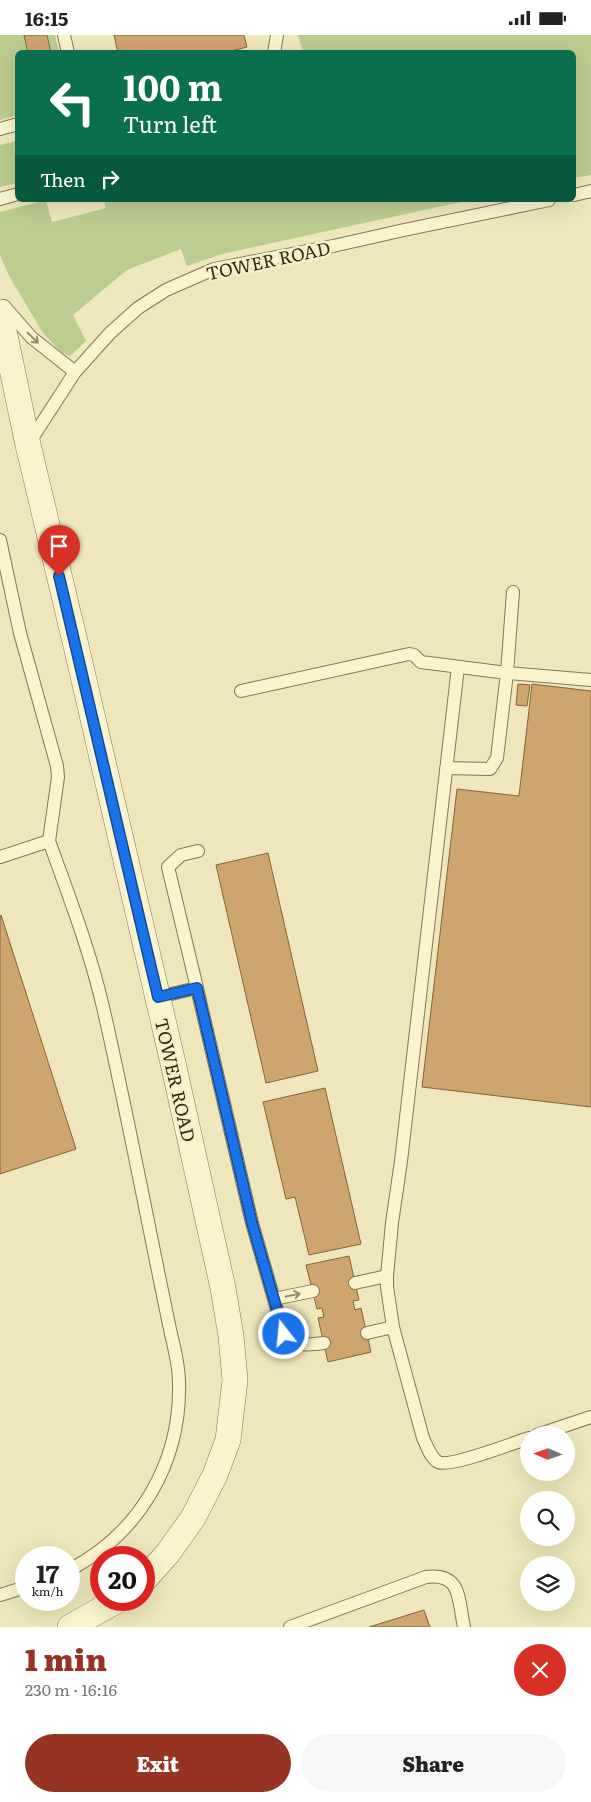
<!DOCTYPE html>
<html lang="en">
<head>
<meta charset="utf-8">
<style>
  body { margin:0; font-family:Literata,serif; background:#f6f6f6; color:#222; height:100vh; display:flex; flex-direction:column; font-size:19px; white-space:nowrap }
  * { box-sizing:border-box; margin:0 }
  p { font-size:16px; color:#767676 }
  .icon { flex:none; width:28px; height:28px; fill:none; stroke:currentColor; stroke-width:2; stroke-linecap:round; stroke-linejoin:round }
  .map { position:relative; height:1592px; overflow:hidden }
  .details { display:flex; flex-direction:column; background:#fff; flex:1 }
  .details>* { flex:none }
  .top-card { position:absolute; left:15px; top:15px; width:561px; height:152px; border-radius:8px; box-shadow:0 5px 20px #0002; background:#0b6e4f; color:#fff; overflow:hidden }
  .needle { width:32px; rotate:272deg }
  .controls { position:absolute; left:520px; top:1391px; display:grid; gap:10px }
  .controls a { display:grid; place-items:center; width:55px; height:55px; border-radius:50%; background:#fff; box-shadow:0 5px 20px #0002; font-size:25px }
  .speed { position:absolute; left:15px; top:1511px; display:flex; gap:10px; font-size:25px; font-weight:700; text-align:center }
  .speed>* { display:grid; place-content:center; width:65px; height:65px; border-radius:50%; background:#fff; box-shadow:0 5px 20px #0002; line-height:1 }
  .speed small { font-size:12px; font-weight:400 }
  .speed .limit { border:8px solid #d22; background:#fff; color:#111 }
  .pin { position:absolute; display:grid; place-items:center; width:42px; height:42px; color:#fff; margin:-51px -21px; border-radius:50% 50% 50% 0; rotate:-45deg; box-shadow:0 0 5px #0007 }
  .pin .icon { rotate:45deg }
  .me { position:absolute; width:55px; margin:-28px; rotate:344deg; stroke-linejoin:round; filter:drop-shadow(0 0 4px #0008) }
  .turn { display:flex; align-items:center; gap:18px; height:105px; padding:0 25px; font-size:22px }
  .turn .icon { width:65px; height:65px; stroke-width:2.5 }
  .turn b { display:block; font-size:35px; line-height:42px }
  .then { display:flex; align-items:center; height:48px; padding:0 25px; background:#0003; gap:10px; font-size:19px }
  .round { display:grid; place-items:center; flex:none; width:52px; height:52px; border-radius:26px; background:#f6f6f6 }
  .overview { display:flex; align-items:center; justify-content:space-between; height:85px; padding:0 25px }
  h1 { font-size:30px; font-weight:800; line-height:38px; color:#963323 }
  .action { display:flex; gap:10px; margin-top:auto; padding:10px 25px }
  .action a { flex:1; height:58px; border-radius:30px; background:#963323; color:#fff; font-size:20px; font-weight:800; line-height:58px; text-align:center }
  .action a+a { background:#f6f6f6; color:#222 }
  .status { display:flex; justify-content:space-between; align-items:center; height:35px; padding:0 25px; background:#fff; direction:ltr }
  .status svg { height:14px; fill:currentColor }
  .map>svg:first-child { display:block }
  .green { fill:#bccc8f }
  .building { fill:#cea46f; stroke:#85633a }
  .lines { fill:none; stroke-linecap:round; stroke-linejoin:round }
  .lane-casing { stroke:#867655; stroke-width:14 }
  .street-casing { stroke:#867655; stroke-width:26 }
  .lane { stroke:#f9f3ce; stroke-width:12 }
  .street { stroke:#f9f3ce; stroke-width:25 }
  .oneway { stroke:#968e74 }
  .route-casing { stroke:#114b97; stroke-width:12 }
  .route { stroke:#1a73e8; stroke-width:9 }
  .labels { text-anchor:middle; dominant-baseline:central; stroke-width:5; stroke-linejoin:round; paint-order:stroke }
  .street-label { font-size:18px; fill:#342a1a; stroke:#f6f0ca }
</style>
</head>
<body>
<div class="status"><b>16:15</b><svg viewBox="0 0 49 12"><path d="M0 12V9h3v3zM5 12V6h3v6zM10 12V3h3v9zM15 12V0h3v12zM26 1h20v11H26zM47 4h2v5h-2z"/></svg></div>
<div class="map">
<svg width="591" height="1592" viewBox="0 0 591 1592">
  <rect width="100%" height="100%" fill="#eee7bb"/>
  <!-- green -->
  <path class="green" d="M 0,0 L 55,0 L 59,17 L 18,18 L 17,80 L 0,85 Z
    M 298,0 L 591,0 L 591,140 L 574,143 L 574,18 L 303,17 Z
    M 17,106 L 17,148 L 0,152 L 0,110 Z
    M 46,165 L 52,187 L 106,173 L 104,165 L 470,165 L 222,219 L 187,231 L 181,214 L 127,235 L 73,280 L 86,306 L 70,321 L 61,317 L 43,298 L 9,241 L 0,220 L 0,177 Z"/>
  <!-- building -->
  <path class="building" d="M 24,0 L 47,0 L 51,18 L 28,18 Z
    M 114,0 L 244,0 L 247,12 L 224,18 L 118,18 Z
    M 518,649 L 530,650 L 527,671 L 516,670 Z
    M 532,649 L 591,656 L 591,1072 L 422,1052 L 457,754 L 519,761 Z
    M 268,818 L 318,1036 L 266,1048 L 216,830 Z
    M 1,880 L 76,1114 L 0,1139 L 0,881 Z
    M 325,1053 L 361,1209 L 309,1220 L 295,1162 L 286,1164 L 263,1067 Z
    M 349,1221 L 359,1265 L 353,1266 L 355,1275 L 361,1273 L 371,1317 L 328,1327 L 318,1283 L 324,1282 L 322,1273 L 317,1274 L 306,1230 Z
    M 424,1575 L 430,1592 L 369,1592 Z"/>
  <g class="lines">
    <!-- lane casing -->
    <g class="lane-casing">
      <path id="lane" d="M 64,0 L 68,18
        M 274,18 L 277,0
        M 0,94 L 18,89
        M 574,160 L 591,156
        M 0,164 L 18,159
        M 4,271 L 31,302 L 75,337
        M 29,408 L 75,337 L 110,298 L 138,273 L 166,255 L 214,234 L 333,211 L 404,195 L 549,165
        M 0,505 L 20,598 L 57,731 L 58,742 L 49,806
        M 458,632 L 401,1126 L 392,1188 L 387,1241 L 387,1252 L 393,1292 L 423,1403 C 427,1411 430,1422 438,1427 C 449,1433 513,1408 529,1403
        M 241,656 L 409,619 L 414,620 L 421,627 L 507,638 L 591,645
        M 446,733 L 490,734 L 497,723 L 507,638 L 513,557
        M 0,822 L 49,806 C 69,861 90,916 103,972 C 128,1081 148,1190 171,1299 C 175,1315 179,1332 179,1348 C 181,1428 139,1499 69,1535
        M 197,953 L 252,1188 L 284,1299 C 294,1312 309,1310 324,1308
        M 158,962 L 197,953 L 168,832 L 181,820 L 198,816
        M 355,1248 L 387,1241
        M 274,1264 L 313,1256
        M 367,1298 L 393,1292
        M 537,1400 L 591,1382
        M 0,1560 L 26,1552
        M 290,1592 L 426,1542 C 462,1537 458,1565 464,1592"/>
    </g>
    <!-- street casing -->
    <g class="street-casing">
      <path id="street" d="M 0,277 L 28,410 L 77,615 L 173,1028 L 223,1253 L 231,1301 L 235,1345 L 228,1405 L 215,1440 L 193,1483 L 168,1518 L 144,1545
        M 70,1592 L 118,1565"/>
    </g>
    <!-- lane -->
    <use href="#lane" class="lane"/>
    <!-- street -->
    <use href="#street" class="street"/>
  </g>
  <!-- one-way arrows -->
  <defs><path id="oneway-shaft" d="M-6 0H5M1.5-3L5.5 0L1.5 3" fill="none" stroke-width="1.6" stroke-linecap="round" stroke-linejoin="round" transform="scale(1.25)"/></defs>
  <g class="oneway">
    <use href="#oneway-shaft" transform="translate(33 303) rotate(44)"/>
    <use href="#oneway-shaft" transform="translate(293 1260) rotate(-12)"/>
  </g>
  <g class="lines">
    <!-- route casing -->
    <g class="route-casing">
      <path id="route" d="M 59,541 L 158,962 L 197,953 L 252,1188 L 284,1299"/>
    </g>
    <!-- route -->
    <use href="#route" class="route"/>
  </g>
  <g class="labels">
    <!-- street labels -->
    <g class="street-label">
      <text transform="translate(268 225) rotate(-12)">TOWER ROAD</text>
      <text transform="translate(176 1045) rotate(77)">TOWER ROAD</text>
    </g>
  </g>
</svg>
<div class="controls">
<a><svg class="needle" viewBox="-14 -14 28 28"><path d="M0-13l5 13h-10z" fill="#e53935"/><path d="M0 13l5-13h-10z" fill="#767676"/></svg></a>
<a><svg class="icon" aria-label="search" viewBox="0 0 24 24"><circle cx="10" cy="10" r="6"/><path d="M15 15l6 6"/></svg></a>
<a><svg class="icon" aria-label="layers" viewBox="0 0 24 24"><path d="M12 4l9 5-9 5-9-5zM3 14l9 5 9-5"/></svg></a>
</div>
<div class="speed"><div>17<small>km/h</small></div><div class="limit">20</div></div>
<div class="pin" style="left:59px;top:541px;background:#d93025"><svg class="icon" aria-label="arrive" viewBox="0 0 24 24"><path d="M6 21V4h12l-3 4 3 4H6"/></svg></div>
<svg class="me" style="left:284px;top:1299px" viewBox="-20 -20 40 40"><circle r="17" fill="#1a73e8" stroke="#fff" stroke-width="3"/><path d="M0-11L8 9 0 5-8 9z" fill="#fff"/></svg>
<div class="top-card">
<div class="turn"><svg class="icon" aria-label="left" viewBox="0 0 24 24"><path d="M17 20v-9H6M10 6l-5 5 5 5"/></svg><div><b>100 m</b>Turn left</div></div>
<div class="then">Then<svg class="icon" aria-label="right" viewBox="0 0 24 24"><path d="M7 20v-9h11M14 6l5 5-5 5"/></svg></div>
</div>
</div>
<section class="details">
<div class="overview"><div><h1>1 min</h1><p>230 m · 16:16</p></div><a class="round" style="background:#d93025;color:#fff"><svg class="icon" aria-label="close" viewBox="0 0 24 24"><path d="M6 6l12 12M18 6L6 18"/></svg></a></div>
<div class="action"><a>Exit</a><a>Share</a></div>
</section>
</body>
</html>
